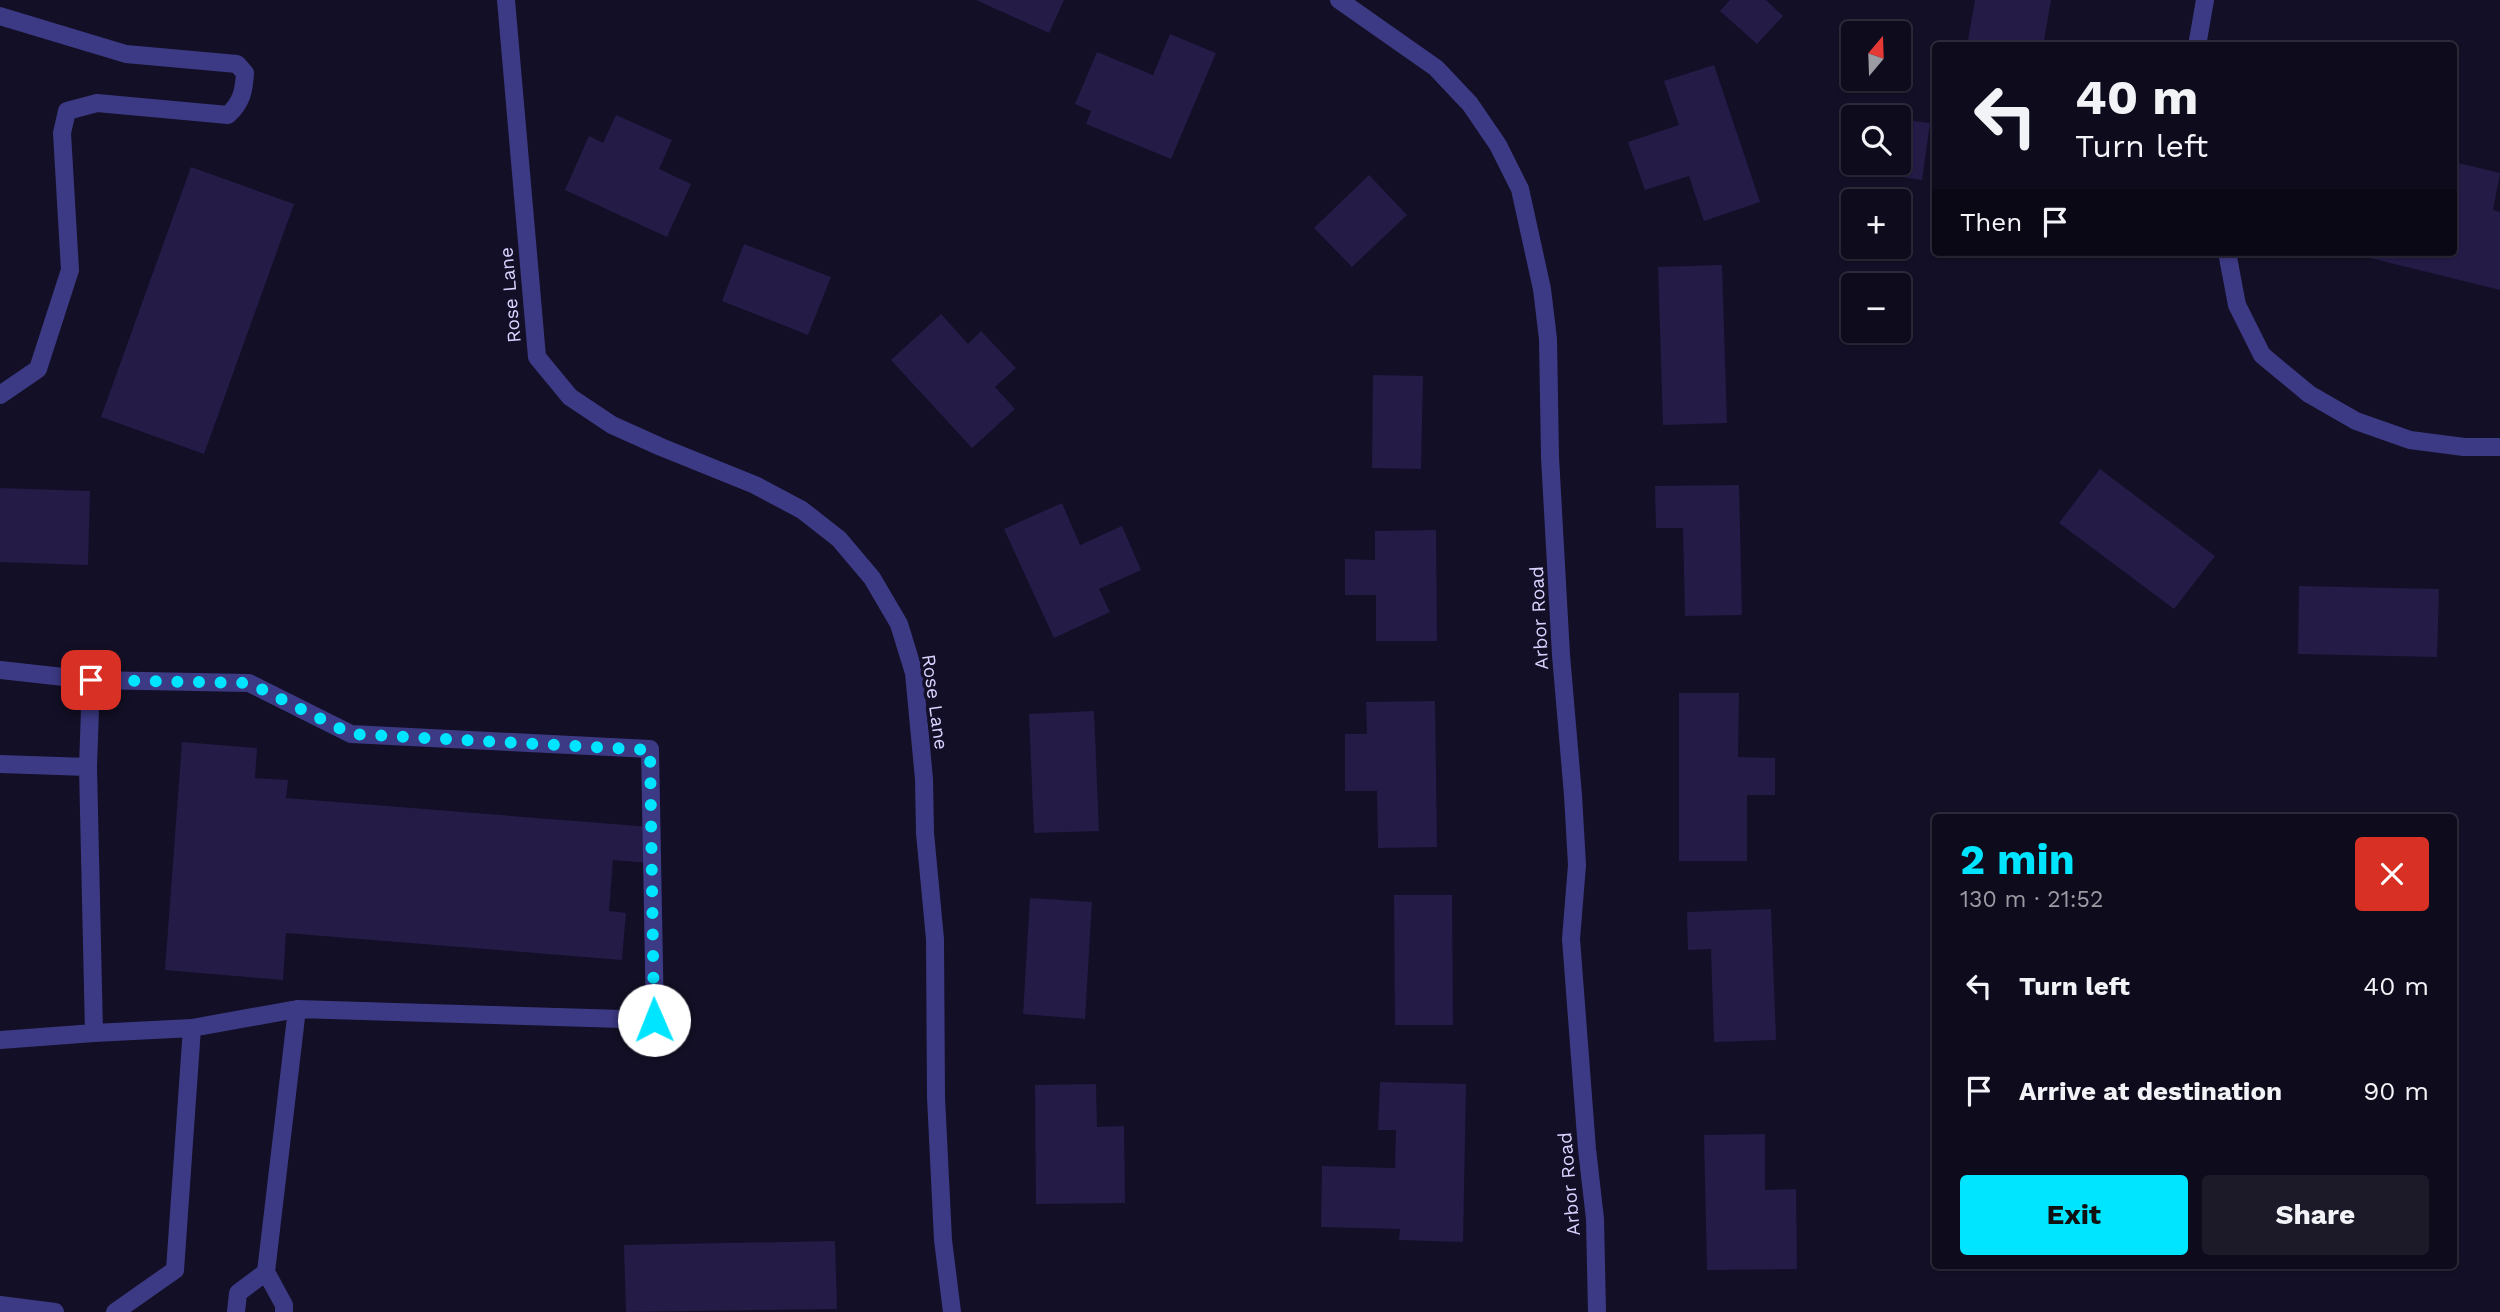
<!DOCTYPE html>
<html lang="en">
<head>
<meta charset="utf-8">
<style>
  body { margin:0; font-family:"Work Sans",sans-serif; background:#1c1929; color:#f1f3f6; height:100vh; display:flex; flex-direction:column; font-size:26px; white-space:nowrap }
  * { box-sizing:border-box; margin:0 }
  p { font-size:23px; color:#9b9ba3 }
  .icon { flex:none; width:38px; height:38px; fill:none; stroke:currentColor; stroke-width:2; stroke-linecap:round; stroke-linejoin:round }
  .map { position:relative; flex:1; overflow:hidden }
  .sheet { position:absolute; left:1932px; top:814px; width:525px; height:455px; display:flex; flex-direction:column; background:#0e0b1c; border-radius:7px; box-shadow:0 2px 5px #0004,0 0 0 2px #2e2b3b }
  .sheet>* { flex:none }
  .banner { position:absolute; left:1932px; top:42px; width:525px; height:214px; border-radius:7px; box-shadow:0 2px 5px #0004,0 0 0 2px #2e2b3b; background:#0e0b1c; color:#f1f3f6; overflow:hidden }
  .needle { width:46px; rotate:19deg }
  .controls { position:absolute; left:1841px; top:21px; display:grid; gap:14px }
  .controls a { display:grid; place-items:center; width:70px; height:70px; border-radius:7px; background:#0e0b1c; box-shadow:0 2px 5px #0004,0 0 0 2px #2e2b3b; font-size:35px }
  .pin { position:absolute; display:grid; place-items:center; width:60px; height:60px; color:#fff; margin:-30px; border-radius:14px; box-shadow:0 4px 10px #0006 }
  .me { position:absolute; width:77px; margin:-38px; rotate:359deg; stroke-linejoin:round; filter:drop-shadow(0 0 5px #0008) }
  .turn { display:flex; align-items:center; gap:24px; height:147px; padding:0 28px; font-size:32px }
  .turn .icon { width:91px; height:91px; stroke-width:2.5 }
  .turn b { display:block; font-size:49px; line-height:60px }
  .then { display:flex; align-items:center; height:66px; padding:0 28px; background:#0003; gap:14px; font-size:26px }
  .round { display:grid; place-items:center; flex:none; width:74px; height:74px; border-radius:7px; background:#1c1929 }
  .headline { display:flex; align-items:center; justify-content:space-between; height:119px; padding:0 28px }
  h1 { font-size:42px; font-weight:700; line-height:52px; color:#00e5ff }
  .button { display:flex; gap:14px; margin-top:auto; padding:14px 28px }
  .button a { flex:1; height:80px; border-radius:7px; background:#00e5ff; color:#111; font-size:28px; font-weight:700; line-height:80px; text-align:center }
  .button a+a { background:#1c1929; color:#f1f3f6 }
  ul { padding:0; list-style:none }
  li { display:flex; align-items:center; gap:21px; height:105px; padding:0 28px }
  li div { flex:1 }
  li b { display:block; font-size:26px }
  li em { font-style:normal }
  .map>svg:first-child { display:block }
  .building { fill:#241b47 }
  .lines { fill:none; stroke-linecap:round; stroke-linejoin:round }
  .lane { stroke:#3d3a85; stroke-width:18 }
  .street { stroke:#3d3a85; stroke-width:18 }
  .route { stroke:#00e5ff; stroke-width:12; stroke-dasharray:0 21.6 }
  .labels { text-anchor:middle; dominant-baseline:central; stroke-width:7; stroke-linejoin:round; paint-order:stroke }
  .street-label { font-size:19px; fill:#d9d4ff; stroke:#130f26 }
</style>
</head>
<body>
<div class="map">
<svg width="2500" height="1312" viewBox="0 0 2500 1312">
  <rect width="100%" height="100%" fill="#130f26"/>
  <!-- building -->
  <path class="building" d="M 976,0 L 1064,0 L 1049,33 Z
    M 1730,0 L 1766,0 L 1783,16 L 1757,44 L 1720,11 Z
    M 1975,0 L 2051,0 L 2043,46 L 1967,46 Z
    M 1170,34 L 1216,53 L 1171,159 L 1086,124 L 1091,111 L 1075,104 L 1097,52 L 1153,75 Z
    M 1714,65 L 1760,202 L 1704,221 L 1689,176 L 1645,190 L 1628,142 L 1679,125 L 1664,81 Z
    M 616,115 L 672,140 L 659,169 L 691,184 L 667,237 L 565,190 L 589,136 L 603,143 Z
    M 1899,119 L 1930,123 L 1922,180 L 1882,174 L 1884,163 L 1899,163 Z
    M 2454,162 L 2500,173 L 2493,210 L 2500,212 L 2500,290 L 2370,258 L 2372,252 L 2454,252 Z
    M 191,167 L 294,204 L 204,454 L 101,417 Z
    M 1369,175 L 1407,215 L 1352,267 L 1314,228 Z
    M 744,244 L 831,277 L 808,335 L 722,301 Z
    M 1722,265 L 1727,423 L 1663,425 L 1658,267 Z
    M 941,314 L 968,344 L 981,331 L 1016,368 L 995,387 L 1015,409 L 972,448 L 891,360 Z
    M 1373,375 L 1423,376 L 1421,469 L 1372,468 Z
    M 2100,469 L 2215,556 L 2174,609 L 2059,523 Z
    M 1739,485 L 1742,615 L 1685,616 L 1683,528 L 1656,528 L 1655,486 Z
    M 0,488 L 90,491 L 88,565 L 0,562 Z
    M 1062,503 L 1080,545 L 1122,526 L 1141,570 L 1099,589 L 1110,612 L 1054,638 L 1004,529 Z
    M 1436,530 L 1437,641 L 1376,641 L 1376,595 L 1345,595 L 1345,559 L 1375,560 L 1375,531 Z
    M 2299,586 L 2439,589 L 2437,657 L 2298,654 Z
    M 1679,693 L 1739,693 L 1738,757 L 1775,758 L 1775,795 L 1747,795 L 1747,861 L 1679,861 Z
    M 1435,701 L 1437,847 L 1378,848 L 1377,791 L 1345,791 L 1345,734 L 1367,734 L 1366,702 Z
    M 1094,711 L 1099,831 L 1034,833 L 1029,714 Z
    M 182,742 L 257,748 L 255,778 L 288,780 L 286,798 L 651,827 L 649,863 L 613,860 L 609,911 L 626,913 L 622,960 L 286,933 L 283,980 L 165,970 Z
    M 1394,895 L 1452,895 L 1453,1025 L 1395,1025 Z
    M 1030,898 L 1092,902 L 1085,1019 L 1023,1014 Z
    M 1771,909 L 1776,1040 L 1714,1042 L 1711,949 L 1688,950 L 1687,912 Z
    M 1380,1082 L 1466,1084 L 1463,1242 L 1399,1240 L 1400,1229 L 1321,1227 L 1322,1166 L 1395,1168 L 1396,1130 L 1378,1130 Z
    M 1096,1084 L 1097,1127 L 1124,1126 L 1125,1203 L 1036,1204 L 1035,1085 Z
    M 1765,1134 L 1765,1190 L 1796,1189 L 1797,1269 L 1707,1270 L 1704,1135 Z
    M 835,1241 L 837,1309 L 626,1312 L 624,1245 Z"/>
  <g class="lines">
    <!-- lane -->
    <path class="lane" d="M 0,16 L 126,54 L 237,64 L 245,73 C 244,90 242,102 228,115 L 97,103 L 67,111 L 62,133 L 70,270 L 38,369 L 0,395
      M 0,670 L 91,680
      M 0,764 L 88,767
      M 0,1040 L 94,1033
      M 0,1305 L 55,1312
      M 115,1312 L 175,1270 L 192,1028
      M 236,1312 L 238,1293 L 266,1272
      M 284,1312 L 284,1305 L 266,1272 L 297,1009 L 655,1020 L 650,749 L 351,734 L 249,683 L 91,680 L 88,767 L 94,1033 L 192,1028 L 297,1009"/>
    <!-- street -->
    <path class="street" d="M 506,0 L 537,357 L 570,397 L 612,425 L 661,447 L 755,485 L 802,510 L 839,539 L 872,578 L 899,624 L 914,673 L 924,779 L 925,833 L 935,939 L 936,1097 L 943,1240 L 952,1312
      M 1339,0 L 1436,68 L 1470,104 L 1498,145 L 1520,189 L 1542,289 L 1548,339 L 1550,457 L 1561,655 L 1573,795 L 1577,865 L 1571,939 L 1587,1149 L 1595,1219 L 1597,1312
      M 2197,46 L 2205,0
      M 2227,252 L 2237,305 L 2262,355 L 2309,394 L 2356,421 L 2410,440 L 2464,447 L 2500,447"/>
  </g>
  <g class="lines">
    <!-- route -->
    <path class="route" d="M 91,680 L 249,683 L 351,734 L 650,750 L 654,1020"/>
  </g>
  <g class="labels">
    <!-- street labels -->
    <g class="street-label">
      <text transform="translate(510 295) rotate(-95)">Rose Lane</text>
      <text transform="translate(1539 618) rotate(-93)">Arbor Road</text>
      <text transform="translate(935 702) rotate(82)">Rose Lane</text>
      <text transform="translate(1569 1184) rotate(-95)">Arbor Road</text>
    </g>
  </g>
</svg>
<div class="controls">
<a><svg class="needle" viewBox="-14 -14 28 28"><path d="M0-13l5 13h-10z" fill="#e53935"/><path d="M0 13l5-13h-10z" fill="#9b9ba3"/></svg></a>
<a><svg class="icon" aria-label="search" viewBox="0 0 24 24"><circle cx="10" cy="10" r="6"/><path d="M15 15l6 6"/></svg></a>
<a>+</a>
<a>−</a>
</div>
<div class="pin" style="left:91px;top:680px;background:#d93025"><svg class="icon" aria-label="arrive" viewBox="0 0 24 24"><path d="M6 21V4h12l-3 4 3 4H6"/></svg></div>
<svg class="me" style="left:654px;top:1020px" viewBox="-20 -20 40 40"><circle r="19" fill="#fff"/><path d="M0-13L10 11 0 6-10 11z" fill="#00e5ff"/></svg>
<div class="banner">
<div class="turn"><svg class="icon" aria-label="left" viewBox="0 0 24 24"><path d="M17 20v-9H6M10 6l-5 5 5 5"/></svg><div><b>40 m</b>Turn left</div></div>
<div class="then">Then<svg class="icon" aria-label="arrive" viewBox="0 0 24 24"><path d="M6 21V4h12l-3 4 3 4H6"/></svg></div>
</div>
<section class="sheet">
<div class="headline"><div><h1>2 min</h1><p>130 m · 21:52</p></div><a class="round" style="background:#d93025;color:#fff"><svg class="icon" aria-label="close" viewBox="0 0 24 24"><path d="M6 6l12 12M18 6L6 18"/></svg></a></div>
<ul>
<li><svg class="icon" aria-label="left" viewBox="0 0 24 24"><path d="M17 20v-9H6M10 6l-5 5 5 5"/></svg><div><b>Turn left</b></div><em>40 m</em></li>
<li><svg class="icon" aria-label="arrive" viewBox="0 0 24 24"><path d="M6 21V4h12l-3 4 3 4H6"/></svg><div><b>Arrive at destination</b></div><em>90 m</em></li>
</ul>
<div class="button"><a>Exit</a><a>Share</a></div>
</section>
</div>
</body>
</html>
